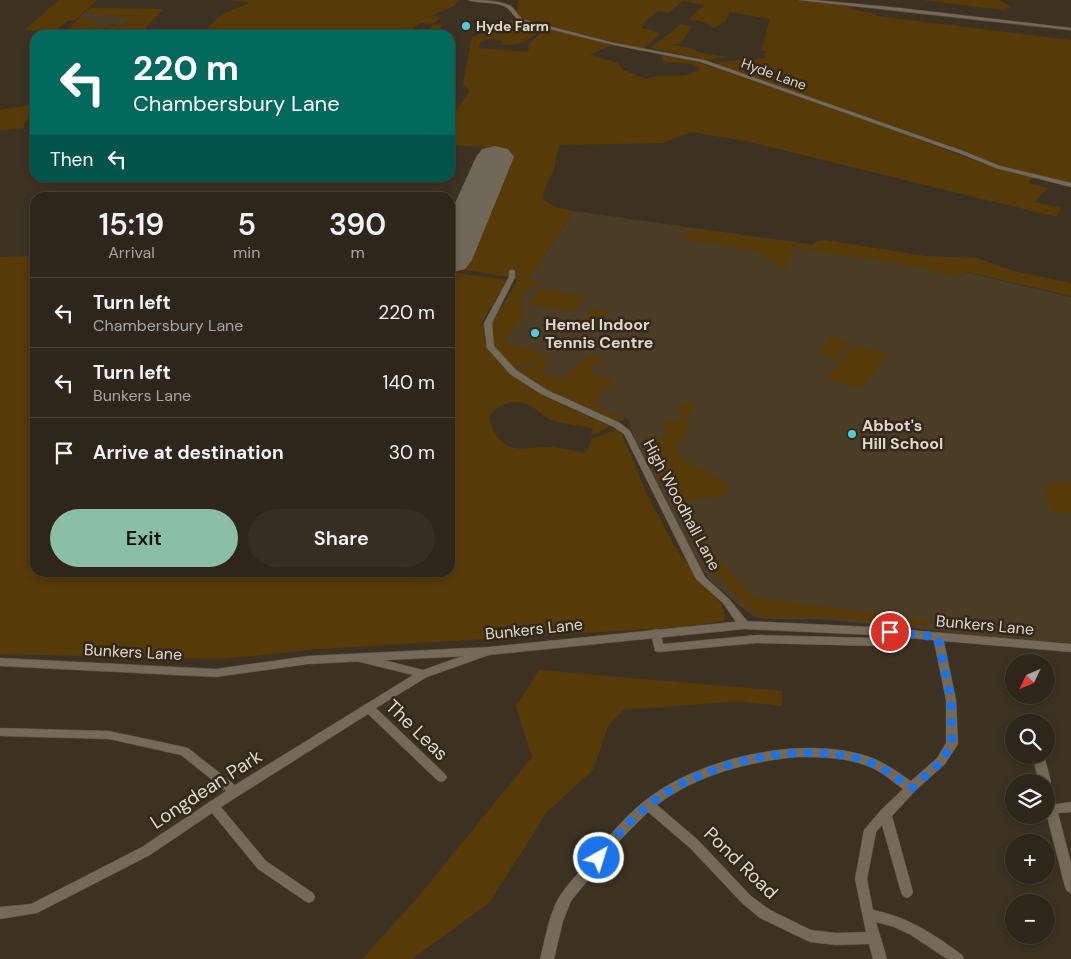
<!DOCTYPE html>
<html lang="en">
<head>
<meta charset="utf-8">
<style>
  body { margin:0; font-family:"DM Sans",sans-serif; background:#362e23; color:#f1f3f6; height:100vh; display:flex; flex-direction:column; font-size:19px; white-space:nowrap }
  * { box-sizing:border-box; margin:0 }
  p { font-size:16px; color:#a7a5a2 }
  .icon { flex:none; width:28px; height:28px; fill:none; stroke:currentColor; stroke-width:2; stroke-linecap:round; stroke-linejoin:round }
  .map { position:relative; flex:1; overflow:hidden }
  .drawer { position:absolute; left:30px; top:192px; width:425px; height:385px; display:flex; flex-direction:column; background:#2e261a; border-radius:15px; box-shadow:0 2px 8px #0003,0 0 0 1px #494339 }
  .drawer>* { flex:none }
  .guide { position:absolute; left:30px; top:30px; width:425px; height:152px; border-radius:15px; box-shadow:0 2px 8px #0003,0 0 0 1px #494339; background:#00695c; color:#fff; overflow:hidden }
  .needle { width:32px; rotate:226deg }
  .fabs { position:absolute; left:1005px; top:654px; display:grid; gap:10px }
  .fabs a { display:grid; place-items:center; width:50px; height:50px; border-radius:50%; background:#2e261a; box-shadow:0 2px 8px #0003,0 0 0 1px #494339; font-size:25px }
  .pin { position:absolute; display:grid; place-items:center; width:42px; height:42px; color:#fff; margin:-21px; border:2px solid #fff; border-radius:50%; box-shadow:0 1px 5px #0007 }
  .me { position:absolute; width:55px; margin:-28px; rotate:39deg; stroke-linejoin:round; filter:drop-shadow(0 0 4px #0008) }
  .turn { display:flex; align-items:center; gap:18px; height:105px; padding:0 20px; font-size:22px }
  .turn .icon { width:65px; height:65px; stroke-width:2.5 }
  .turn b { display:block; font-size:35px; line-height:42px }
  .then { display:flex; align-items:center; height:48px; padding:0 20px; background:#0003; gap:10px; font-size:19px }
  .eta { display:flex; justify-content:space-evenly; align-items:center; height:85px; text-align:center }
  .eta b { font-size:30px; font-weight:600; line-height:35px }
  .primary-button { display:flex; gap:10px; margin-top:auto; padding:10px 20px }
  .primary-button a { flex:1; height:58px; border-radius:30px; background:#8abfa5; color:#111; font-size:20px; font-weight:600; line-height:58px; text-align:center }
  .primary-button a+a { background:#362e23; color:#f1f3f6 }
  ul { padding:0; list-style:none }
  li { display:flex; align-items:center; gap:15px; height:70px; padding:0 20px; border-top:1px solid #494339 }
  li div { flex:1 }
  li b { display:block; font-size:19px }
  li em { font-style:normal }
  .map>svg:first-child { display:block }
  .built { fill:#4b3c25 }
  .green { fill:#563b09 }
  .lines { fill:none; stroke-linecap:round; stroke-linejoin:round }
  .runway { fill:#716759; fill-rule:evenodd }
  .minor-casing { stroke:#584f41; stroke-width:1 }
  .tertiary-casing { stroke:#584f41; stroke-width:1 }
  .minor { fill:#756957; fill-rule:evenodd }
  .tertiary { fill:#756957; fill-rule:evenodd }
  .route { stroke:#1a73e8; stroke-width:9; stroke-dasharray:0 16.2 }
  .poi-dot { fill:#52cbd9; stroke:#332818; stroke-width:2 }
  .labels { text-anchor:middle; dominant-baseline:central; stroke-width:5; stroke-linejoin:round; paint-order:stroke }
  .far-poi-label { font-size:14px; font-weight:bold; fill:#dfd8ce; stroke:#332818; text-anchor:start }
  .far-street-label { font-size:14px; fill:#dfd8ce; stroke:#332818 }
  .poi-label { font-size:16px; font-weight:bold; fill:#dfd8ce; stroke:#332818; text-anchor:start }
  .street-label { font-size:16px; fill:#dfd8ce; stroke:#332818 }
  .near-street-label { font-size:19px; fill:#dfd8ce; stroke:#332818 }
</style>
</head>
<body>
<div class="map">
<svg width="1071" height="959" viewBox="0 0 1071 959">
  <rect width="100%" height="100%" fill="#3d3222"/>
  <!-- built -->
  <path class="built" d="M 85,12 L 132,18 L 122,26 L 110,24 L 103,28 L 87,25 L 98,20 L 80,17 Z
    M 574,211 L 795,242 L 892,258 L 947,268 L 1071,297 L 1071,643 L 959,636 L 959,634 L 943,631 L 818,619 L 762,619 L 755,617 L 735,602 L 712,582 L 696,561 L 637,446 L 628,418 L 615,423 L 545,390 L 519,375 L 502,360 L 490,327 L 494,320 L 518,279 L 528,280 Z"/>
  <!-- green -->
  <path class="green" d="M 59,0 L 97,0 L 74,21 L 67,21 L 55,31 L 24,30 Z
    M 228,0 L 459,0 L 454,6 L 433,15 L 440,17 L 433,24 L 443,25 L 436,32 L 426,31 L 433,24 L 420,23 L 411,31 L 404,31 L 404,35 L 198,35 C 209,29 209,25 217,19 C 226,11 240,7 250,3 Z
    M 518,0 L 791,0 L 868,7 L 852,7 L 849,9 L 877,14 L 876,16 L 1071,40 L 1071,184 L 1001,167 L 943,143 L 710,63 L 765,58 L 765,51 L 761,51 L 770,19 L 730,12 L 726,20 L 715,28 L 701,21 L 688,20 L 704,5 L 683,1 L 668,13 L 658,11 L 643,23 L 645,24 L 641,28 L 658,32 L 659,35 L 643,49 L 523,20 L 517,16 Z
    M 922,0 L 999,0 L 1011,7 L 1003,10 Z
    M 91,8 L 163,9 L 140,34 L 64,33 L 80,17 L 99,20 L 88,25 C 100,28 110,24 122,26 L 131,19 L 85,12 Z
    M 513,20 L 545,26 C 528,40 523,47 501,44 L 503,41 L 491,39 L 480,41 L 479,48 L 526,52 L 530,49 L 527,48 L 529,47 L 528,45 L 547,27 L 613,44 L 590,55 L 618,63 L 623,70 L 646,79 C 663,72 683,81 700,69 L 699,67 L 692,64 L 664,62 L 661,58 L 664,54 L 692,60 L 896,131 L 978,162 L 1033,177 L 1028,183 L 1048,188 L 1034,202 L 1061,208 L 1057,217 L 746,141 L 691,132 L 662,143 L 559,145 L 554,169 L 543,194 L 544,200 L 555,207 L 574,211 L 529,279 L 539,283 L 525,291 L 521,298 L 524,313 L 503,344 L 523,347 L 549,357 L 514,368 L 494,347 L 492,326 L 518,279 L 475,271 L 450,269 L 450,218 L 486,147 L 450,145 L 450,118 L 470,91 L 463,84 L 472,37 C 487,34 497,22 513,20 Z
    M 681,24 L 692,26 L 682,42 L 672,45 L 690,48 L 701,53 L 730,57 L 708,60 L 651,48 Z
    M 30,105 L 35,105 L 35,112 L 24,123 L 24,128 L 0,130 L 0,110 Z
    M 698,229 L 813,245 L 817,241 L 825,240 L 925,256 L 976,258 L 1014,271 L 1071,283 L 1071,296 L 967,272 L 960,278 L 909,265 L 792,247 L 787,270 L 753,250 L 679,238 Z
    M 35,256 L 35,572 L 450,572 L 450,272 L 507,280 L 478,329 L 483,323 L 487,324 C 488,333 488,347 493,354 C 513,387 576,411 610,426 L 598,433 L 591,435 L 593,428 C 580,425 567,425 554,421 C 536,414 530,396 506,404 C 499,406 494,409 490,415 C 489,421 492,428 495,433 C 508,457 530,446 551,447 C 563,448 575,451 586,453 L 592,438 L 603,435 L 619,427 L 648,497 L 678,552 L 721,604 L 725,614 L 724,621 L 682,627 L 319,649 L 222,659 L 0,654 L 0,257 Z
    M 540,288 L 584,296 L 573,312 L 528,304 Z
    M 593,308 L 608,311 L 598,326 L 582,323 Z
    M 832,337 L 850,343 L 835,360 L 818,354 Z
    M 855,345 L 888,354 L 860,389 L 827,378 Z
    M 593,354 L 604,364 L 593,365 L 594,368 L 590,372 L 612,379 L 614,385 L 610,388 L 603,389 L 600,393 L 601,398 L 593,400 L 606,413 L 623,414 L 617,421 L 547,389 L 520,374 L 518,371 L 541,361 L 549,364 L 541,372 L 562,379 L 582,361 Z
    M 690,400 L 696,405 L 693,406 L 685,430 L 687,434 L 674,450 L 685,460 L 725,481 L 728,496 L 676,502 L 700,539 L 751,595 L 754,598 L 895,615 L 930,621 L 924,626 L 836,617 L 764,617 L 749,609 L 710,566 L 701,552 L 668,494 L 643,436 L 663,439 L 665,432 L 663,425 L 664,421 L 682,421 L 684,415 L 676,409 Z
    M 1053,482 L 1071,483 L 1071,512 L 1053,513 L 1044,488 Z
    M 539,670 L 782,691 L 782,706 L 738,701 L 623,710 L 608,726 L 593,770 L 547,812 L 489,903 L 412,959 L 362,959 L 419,896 L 532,757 L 516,706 Z"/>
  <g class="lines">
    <!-- runway -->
    <path class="runway" d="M 495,146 L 508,149 L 514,157 L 472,260 L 465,269 L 450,273 L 450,214 L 476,157 L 482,149 Z"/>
    <!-- minor casing -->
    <g class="minor-casing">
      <path id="minor" d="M 468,0 C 482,0 498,0 511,6 C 516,10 518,17 525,20 L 614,43 L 704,60 L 963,151 L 1000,166 L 1071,183 L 1071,187 L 996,168 L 959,153 L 701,62 L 614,45 L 521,22 C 514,18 512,10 504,6 C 492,1 479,4 468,0 Z
        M 799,0 L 815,0 L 900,8 L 1071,28 L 1071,30 Z
        M 512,269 L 515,271 L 515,277 L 492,323 L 494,346 L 516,370 L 547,390 L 620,423 L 630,431 L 705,577 L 729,599 L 748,622 L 749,625 L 748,628 L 740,628 L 723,603 L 696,579 L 624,434 L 614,427 L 541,394 L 510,374 L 487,348 L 484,323 L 509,277 L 509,271 Z
        M 656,629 L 660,630 L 663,644 L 757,635 L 877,638 L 881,639 L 882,642 L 881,645 L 877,646 L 757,643 L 659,652 L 655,651 L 651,633 L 652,630 Z
        M 938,633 L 942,634 L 943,637 L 956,700 L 958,744 L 945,764 L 915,791 L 892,816 L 913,892 L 911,896 L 907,898 L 903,896 L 901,892 L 882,825 L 876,832 L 867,879 L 873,910 C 908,917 934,934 962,955 L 964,959 L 947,959 L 911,935 L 894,927 L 876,922 L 887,959 L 873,959 L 869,944 L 836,945 L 810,942 L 760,918 L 743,904 L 690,848 L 648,812 L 621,839 L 571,901 L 563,921 L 554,959 L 540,959 C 545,940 548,919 557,901 C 565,886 577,875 588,862 C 608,837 629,810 657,792 C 712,755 812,734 875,759 C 888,765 899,773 911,781 L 937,758 L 946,743 L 946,700 L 933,637 L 934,634 ZM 796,757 C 820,757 847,757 870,767 C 882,772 892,781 903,789 L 881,810 L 864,830 L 855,879 L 866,932 L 836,933 L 811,930 L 770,910 L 751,896 L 698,840 L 657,805 C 697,775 747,762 796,757 Z
        M 485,648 L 489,649 L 490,652 L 489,655 L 427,677 L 376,708 L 445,774 L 447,777 L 445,780 L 441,782 L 437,780 L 368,714 L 221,807 L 266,861 L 313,893 L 315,897 L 313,901 L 309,903 L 305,901 L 258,869 L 212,813 L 150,855 L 37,913 L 0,919 L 0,907 L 31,904 L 142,847 L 226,791 L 181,755 L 109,739 L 0,736 L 0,728 L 109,731 L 184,747 L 188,748 L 235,785 L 413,675 L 356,661 L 355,658 L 356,655 L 360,654 L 423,670 Z
        M 1032,755 L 1044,755 L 1051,782 L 1050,784 L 1056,804 L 1071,802 L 1071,812 L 1058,813 L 1071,863 L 1071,893 L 1067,891 L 1065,887 L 1046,812 L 1046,782 L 1039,782 Z"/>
    </g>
    <!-- tertiary casing -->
    <g class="tertiary-casing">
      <path id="tertiary" d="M 744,621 L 874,627 L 1071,644 L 1071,652 L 874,635 L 744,629 L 489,655 L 308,664 L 216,677 L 0,666 L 0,658 L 216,669 L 308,656 L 489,647 Z"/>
    </g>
    <!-- minor -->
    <use href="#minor" class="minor"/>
    <!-- tertiary -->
    <use href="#tertiary" class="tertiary"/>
  </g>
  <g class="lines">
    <!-- route -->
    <path class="route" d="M 599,858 C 620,831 643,805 674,788 C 728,758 810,741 869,762 C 885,768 898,779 912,788 L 941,762 L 952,744 L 951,700 L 938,637 L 890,632"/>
  </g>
  <!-- markers -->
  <g class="poi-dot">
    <circle cx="466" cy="26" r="5"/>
    <circle cx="535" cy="333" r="5"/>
    <circle cx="852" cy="434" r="5"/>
  </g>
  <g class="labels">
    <!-- far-poi labels -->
    <g class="far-poi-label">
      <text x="476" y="26">Hyde Farm</text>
    </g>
    <!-- far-street labels -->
    <g class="far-street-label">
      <text transform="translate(774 74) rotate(20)">Hyde Lane</text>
    </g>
    <!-- poi labels -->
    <g class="poi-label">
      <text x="545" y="324">Hemel Indoor<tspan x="545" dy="18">Tennis Centre</tspan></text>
      <text x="862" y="425">Abbot's<tspan x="862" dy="18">Hill School</tspan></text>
    </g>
    <!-- street labels -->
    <g class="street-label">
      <text transform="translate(682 505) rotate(62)">High Woodhall Lane</text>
      <text transform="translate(985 625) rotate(5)">Bunkers Lane</text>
      <text transform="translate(534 629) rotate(-6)">Bunkers Lane</text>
      <text transform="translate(133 652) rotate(3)">Bunkers Lane</text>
    </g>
    <!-- near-street labels -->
    <g class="near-street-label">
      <text transform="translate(417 730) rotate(44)">The Leas</text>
      <text transform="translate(206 789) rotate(-33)">Longdean Park</text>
      <text transform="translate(741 863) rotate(44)">Pond Road</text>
    </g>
  </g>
</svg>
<div class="fabs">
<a><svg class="needle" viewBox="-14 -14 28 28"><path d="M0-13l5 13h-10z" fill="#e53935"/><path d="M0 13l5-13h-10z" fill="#a7a5a2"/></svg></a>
<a><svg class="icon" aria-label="search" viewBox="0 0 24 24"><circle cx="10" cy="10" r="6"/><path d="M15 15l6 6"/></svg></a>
<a><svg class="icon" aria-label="layers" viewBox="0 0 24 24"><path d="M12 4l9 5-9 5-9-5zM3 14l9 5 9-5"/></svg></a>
<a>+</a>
<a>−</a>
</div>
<div class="pin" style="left:890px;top:632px;background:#d93025"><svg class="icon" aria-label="arrive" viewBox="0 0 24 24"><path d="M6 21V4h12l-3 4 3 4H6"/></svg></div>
<svg class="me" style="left:599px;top:858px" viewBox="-20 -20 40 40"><circle r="17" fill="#1a73e8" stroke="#fff" stroke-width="3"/><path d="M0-11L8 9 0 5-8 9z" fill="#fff"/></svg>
<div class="guide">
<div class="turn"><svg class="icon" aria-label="left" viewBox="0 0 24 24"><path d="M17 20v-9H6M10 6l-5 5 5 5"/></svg><div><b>220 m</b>Chambersbury Lane</div></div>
<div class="then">Then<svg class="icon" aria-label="left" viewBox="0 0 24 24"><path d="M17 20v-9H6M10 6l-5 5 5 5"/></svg></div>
</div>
<section class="drawer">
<div class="eta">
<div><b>15:19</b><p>Arrival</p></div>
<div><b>5</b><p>min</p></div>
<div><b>390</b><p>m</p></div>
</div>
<ul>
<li><svg class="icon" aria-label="left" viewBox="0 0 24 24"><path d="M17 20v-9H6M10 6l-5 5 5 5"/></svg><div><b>Turn left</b><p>Chambersbury Lane</p></div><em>220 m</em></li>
<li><svg class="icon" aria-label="left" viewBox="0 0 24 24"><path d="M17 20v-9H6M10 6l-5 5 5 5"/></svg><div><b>Turn left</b><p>Bunkers Lane</p></div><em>140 m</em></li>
<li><svg class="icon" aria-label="arrive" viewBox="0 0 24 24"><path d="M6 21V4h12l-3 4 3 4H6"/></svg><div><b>Arrive at destination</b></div><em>30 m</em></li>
</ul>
<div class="primary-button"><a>Exit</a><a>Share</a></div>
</section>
</div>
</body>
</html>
